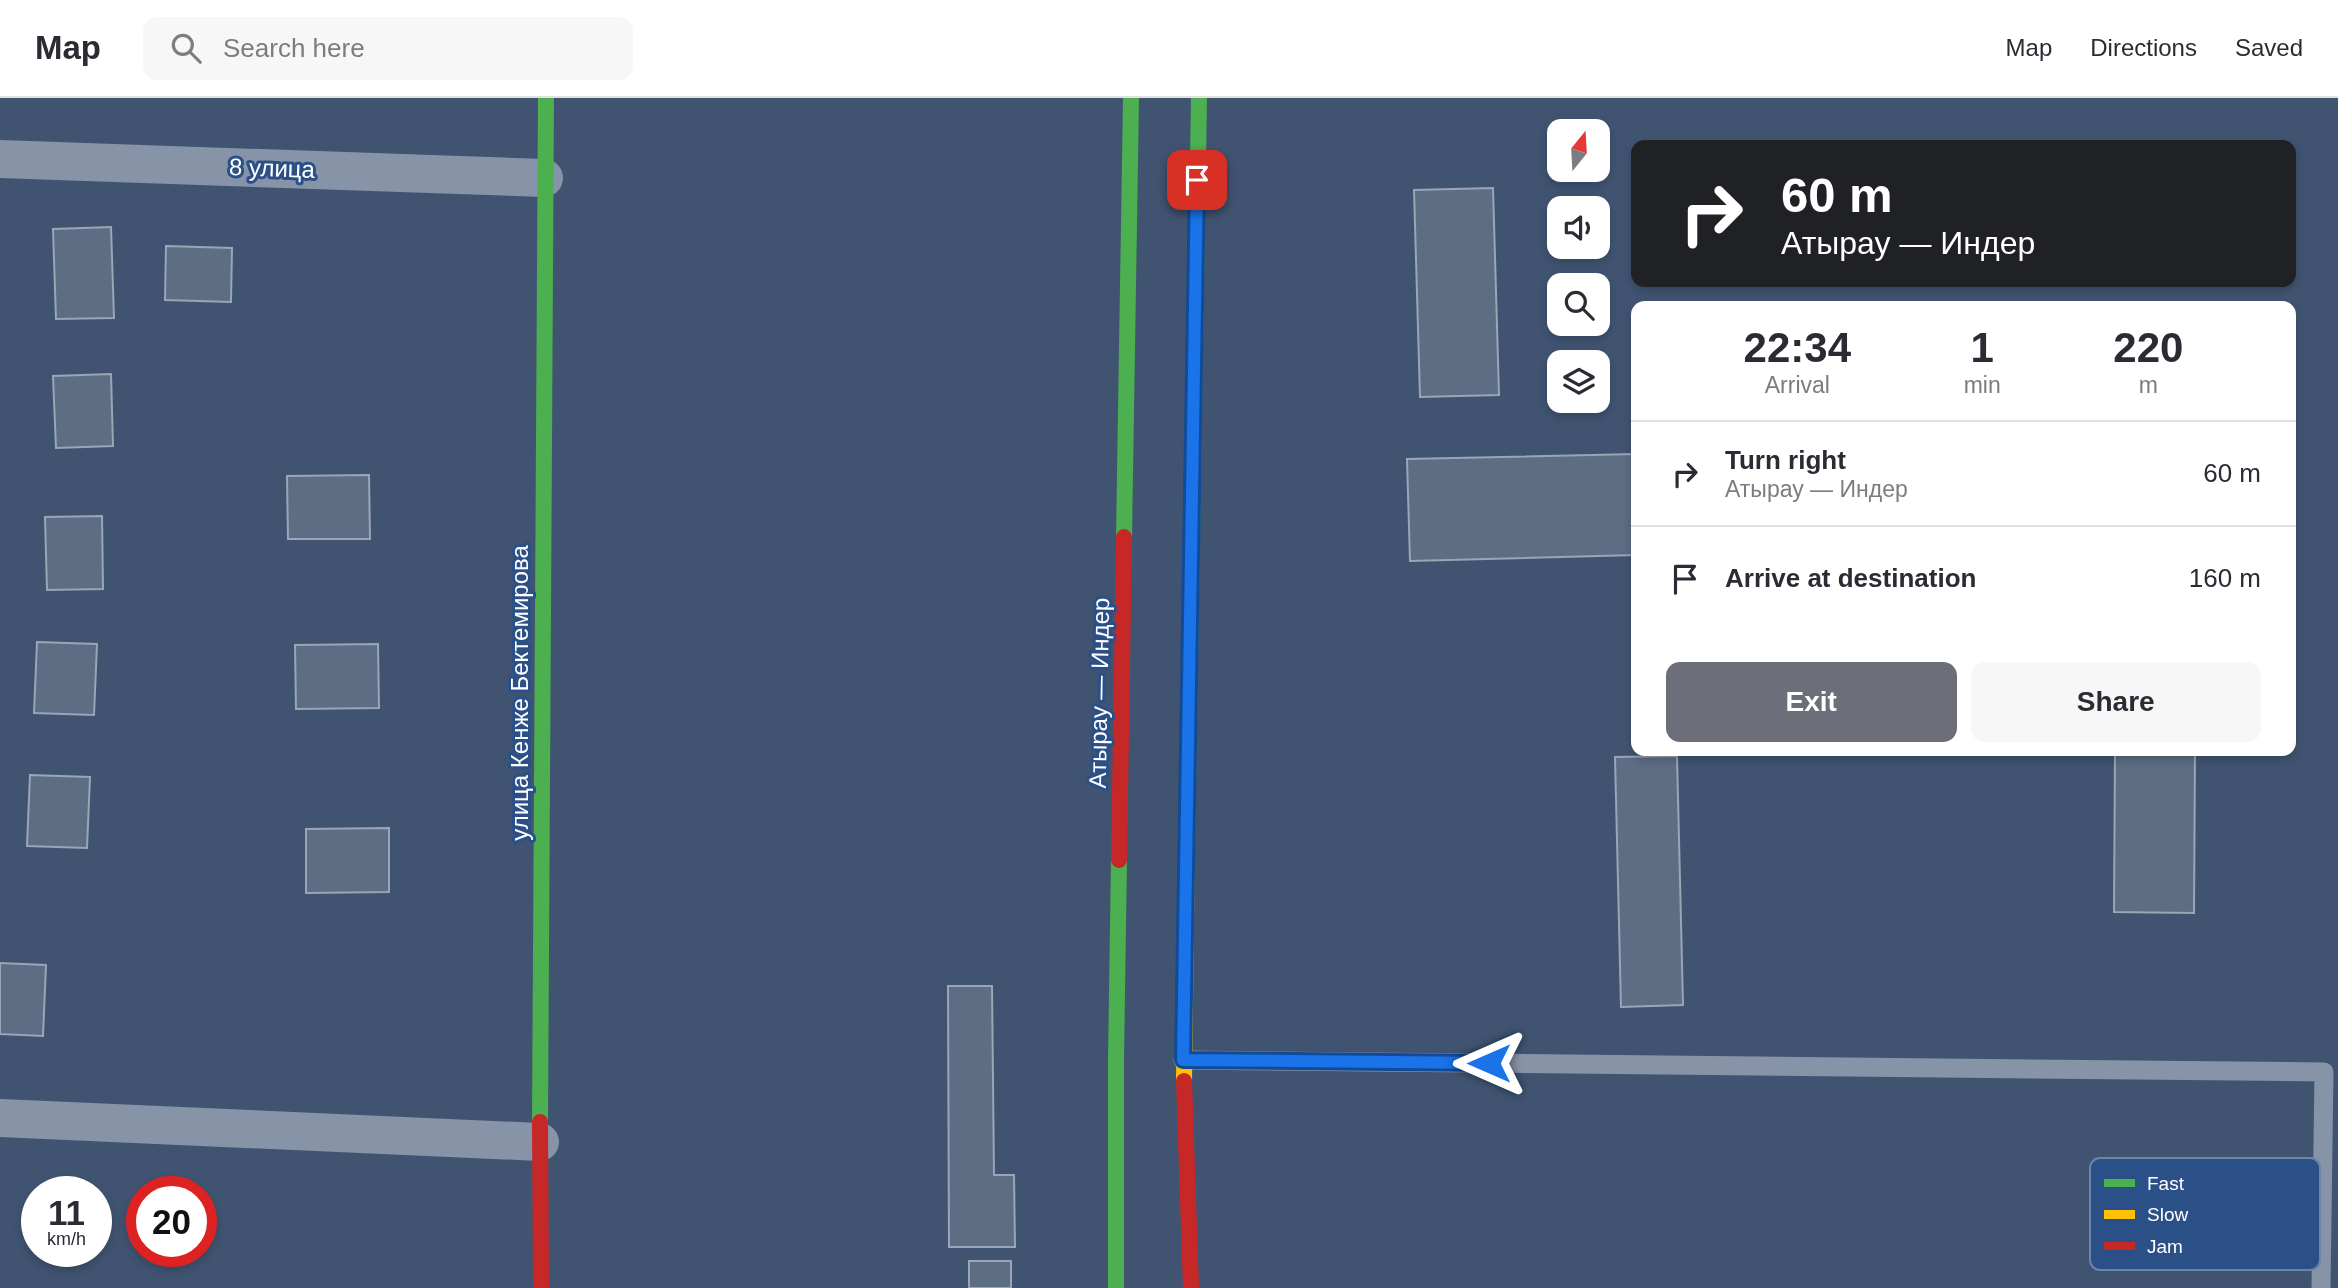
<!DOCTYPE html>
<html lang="en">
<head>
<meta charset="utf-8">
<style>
  body { margin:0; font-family:Helvetica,sans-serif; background:#f7f7f7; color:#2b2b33; height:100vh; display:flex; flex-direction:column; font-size:26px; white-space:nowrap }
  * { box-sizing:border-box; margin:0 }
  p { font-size:23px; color:#7c7c81 }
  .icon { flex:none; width:38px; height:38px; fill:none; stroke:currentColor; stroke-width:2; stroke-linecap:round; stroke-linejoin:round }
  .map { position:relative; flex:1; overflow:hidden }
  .drawer { position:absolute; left:1631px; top:203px; width:665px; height:455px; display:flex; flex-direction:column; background:#fff; border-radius:14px; box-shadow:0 4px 10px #0003 }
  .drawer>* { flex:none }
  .top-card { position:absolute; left:1631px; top:42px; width:665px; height:147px; border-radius:14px; box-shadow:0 4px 10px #0003; background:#202124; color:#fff; overflow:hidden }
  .needle { width:46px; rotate:18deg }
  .buttons { position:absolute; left:1547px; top:21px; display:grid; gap:14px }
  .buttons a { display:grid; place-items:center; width:63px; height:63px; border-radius:14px; background:#fff; box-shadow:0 4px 10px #0003; font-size:35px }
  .speed { position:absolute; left:21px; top:1078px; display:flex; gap:14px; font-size:35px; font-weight:700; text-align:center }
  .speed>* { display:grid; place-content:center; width:91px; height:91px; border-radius:50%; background:#fff; box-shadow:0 4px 10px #0003; line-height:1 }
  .speed small { font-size:18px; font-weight:400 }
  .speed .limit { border:10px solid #d22; background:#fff; color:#111 }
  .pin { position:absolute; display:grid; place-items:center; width:60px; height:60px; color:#fff; margin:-30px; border-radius:14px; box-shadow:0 4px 10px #0006 }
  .me { position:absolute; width:77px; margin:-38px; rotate:270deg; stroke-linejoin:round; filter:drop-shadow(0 0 5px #0008) }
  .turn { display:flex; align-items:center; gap:24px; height:147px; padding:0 35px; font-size:32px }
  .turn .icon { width:91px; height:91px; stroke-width:2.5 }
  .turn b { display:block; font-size:49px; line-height:60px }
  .eta { display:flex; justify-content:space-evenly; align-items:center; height:119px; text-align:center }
  .eta b { font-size:42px; font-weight:600; line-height:49px }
  .cta { display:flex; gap:14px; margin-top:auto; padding:14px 35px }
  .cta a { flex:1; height:80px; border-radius:14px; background:#6c6f79; color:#fff; font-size:28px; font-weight:600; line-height:80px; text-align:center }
  .cta a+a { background:#f7f7f7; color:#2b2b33 }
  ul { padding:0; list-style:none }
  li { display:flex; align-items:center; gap:21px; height:105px; padding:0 35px; border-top:2px solid #e1e1e2 }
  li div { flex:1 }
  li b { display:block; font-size:26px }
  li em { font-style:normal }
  header { display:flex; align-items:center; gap:42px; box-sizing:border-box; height:98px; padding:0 35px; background:#fff; border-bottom:2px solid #e1e1e2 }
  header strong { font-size:33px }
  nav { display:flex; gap:38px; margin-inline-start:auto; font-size:24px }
  .search { width:490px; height:63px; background:#f7f7f7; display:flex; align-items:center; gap:18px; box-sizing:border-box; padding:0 24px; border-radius:14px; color:#7c7c81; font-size:26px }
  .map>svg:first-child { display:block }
  .building { fill:#5d6d84; stroke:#9aa5b6; stroke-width:2 }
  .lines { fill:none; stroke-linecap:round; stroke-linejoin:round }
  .lane { stroke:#8794a7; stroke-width:19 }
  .street { stroke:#8794a7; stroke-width:38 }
  .fast { stroke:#4caf50; stroke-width:16 }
  .slow { stroke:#ffc107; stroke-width:16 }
  .jam { stroke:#c62828; stroke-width:16 }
  .route-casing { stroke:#114b97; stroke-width:18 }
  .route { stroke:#1a73e8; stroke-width:12 }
  .labels { text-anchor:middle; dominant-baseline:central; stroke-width:6; stroke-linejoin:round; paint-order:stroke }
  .street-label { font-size:24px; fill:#fff; stroke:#2b4f87 }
  .key { fill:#2b4f87; stroke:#6b84ab; stroke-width:2 }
  .key-label { font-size:19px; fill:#fff }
</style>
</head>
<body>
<header>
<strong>Map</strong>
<div class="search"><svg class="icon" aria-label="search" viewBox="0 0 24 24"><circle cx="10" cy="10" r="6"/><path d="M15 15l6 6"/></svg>Search here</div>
<nav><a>Map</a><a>Directions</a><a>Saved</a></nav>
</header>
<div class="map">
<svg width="2338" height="1190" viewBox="0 0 2338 1190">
  <rect width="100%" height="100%" fill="#405472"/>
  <!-- building -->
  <path class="building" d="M 1493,90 L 1499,297 L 1420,299 L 1414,92 Z
    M 111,129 L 114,220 L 56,221 L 53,131 Z
    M 166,148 L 232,150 L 231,204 L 165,202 Z
    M 111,276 L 113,348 L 56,350 L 53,278 Z
    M 1636,356 L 1636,457 L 1410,463 L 1407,361 Z
    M 369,377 L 370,441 L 288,441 L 287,378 Z
    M 102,418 L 103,491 L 47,492 L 45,419 Z
    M 37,544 L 97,546 L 94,617 L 34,615 Z
    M 378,546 L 379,610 L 296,611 L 295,547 Z
    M 2115,653 L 2195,653 L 2194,815 L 2114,814 Z
    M 1677,658 L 1683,907 L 1621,909 L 1615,659 Z
    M 30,677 L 90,679 L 87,750 L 27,748 Z
    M 389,730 L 389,794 L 306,795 L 306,731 Z
    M 0,865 L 46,867 L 43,938 L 0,936 Z
    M 948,888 L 992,888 L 994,1077 L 1014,1077 L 1015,1149 L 949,1149 Z
    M 969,1163 L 1011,1163 L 1011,1190 L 969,1190 Z"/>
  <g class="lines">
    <!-- lane -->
    <path class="lane" d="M 1183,962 L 2324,974 L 2321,1190"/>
    <!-- street -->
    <path class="street" d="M 0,61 L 544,80
      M 0,1020 L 540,1044"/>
    <!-- fast -->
    <path class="fast" d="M 1124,439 L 1131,0
      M 1187,751 L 1199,0
      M 540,1024 L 546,0
      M 1116,1190 L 1116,961 L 1119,762"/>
    <!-- slow -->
    <path class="slow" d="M 1184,983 L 1187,751"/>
    <!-- jam -->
    <path class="jam" d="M 1119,762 L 1124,439
      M 1184,983 L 1191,1190
      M 540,1024 L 541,1190"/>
  </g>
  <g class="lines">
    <!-- route casing -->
    <g class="route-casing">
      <path id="route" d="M 1197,82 L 1183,962 L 1489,965"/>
    </g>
    <!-- route -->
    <use href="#route" class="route"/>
  </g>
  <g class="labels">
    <!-- street labels -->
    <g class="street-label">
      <text transform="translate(272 70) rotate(2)">8 улица</text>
      <text transform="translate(519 595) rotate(-90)">улица Кенже Бектемирова</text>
      <text transform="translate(1099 595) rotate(-89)">Атырау — Индер</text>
    </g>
  </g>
  <!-- legend -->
  <rect x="2090" y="1060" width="230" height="112" rx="10" class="key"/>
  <rect x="2104" y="1081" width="31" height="8" fill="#4caf50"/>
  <rect x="2104" y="1112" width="31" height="9" fill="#ffc107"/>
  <rect x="2104" y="1144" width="31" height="8" fill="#c62828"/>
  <g class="key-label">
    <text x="2147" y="1092">Fast</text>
    <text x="2147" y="1123">Slow</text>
    <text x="2147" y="1155">Jam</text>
  </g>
</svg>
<div class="buttons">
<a><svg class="needle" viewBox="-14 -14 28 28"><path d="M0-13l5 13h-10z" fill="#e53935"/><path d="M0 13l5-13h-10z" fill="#7c7c81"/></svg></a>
<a><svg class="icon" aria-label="sound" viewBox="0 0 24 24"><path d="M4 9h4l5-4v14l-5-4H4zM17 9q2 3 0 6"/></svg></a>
<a><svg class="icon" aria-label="search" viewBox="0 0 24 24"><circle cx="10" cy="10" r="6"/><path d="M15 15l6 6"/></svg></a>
<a><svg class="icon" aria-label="layers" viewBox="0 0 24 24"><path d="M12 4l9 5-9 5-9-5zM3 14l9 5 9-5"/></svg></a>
</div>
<div class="speed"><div>11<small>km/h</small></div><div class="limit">20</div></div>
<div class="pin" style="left:1197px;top:82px;background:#d93025"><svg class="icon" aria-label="arrive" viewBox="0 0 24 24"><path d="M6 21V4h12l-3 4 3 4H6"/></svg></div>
<svg class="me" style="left:1489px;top:965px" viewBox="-20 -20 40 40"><path d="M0-17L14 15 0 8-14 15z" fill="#1a73e8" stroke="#fff" stroke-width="4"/></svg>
<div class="top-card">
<div class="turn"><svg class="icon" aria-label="right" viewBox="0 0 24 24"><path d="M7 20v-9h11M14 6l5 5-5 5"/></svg><div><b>60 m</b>Атырау — Индер</div></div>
</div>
<section class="drawer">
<div class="eta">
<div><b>22:34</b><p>Arrival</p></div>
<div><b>1</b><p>min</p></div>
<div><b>220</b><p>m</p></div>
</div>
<ul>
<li><svg class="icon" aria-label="right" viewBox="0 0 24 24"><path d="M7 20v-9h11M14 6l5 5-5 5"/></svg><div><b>Turn right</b><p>Атырау — Индер</p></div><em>60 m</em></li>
<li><svg class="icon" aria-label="arrive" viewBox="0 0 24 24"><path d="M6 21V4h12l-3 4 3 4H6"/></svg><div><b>Arrive at destination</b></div><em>160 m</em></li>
</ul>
<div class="cta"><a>Exit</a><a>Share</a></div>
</section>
</div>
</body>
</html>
